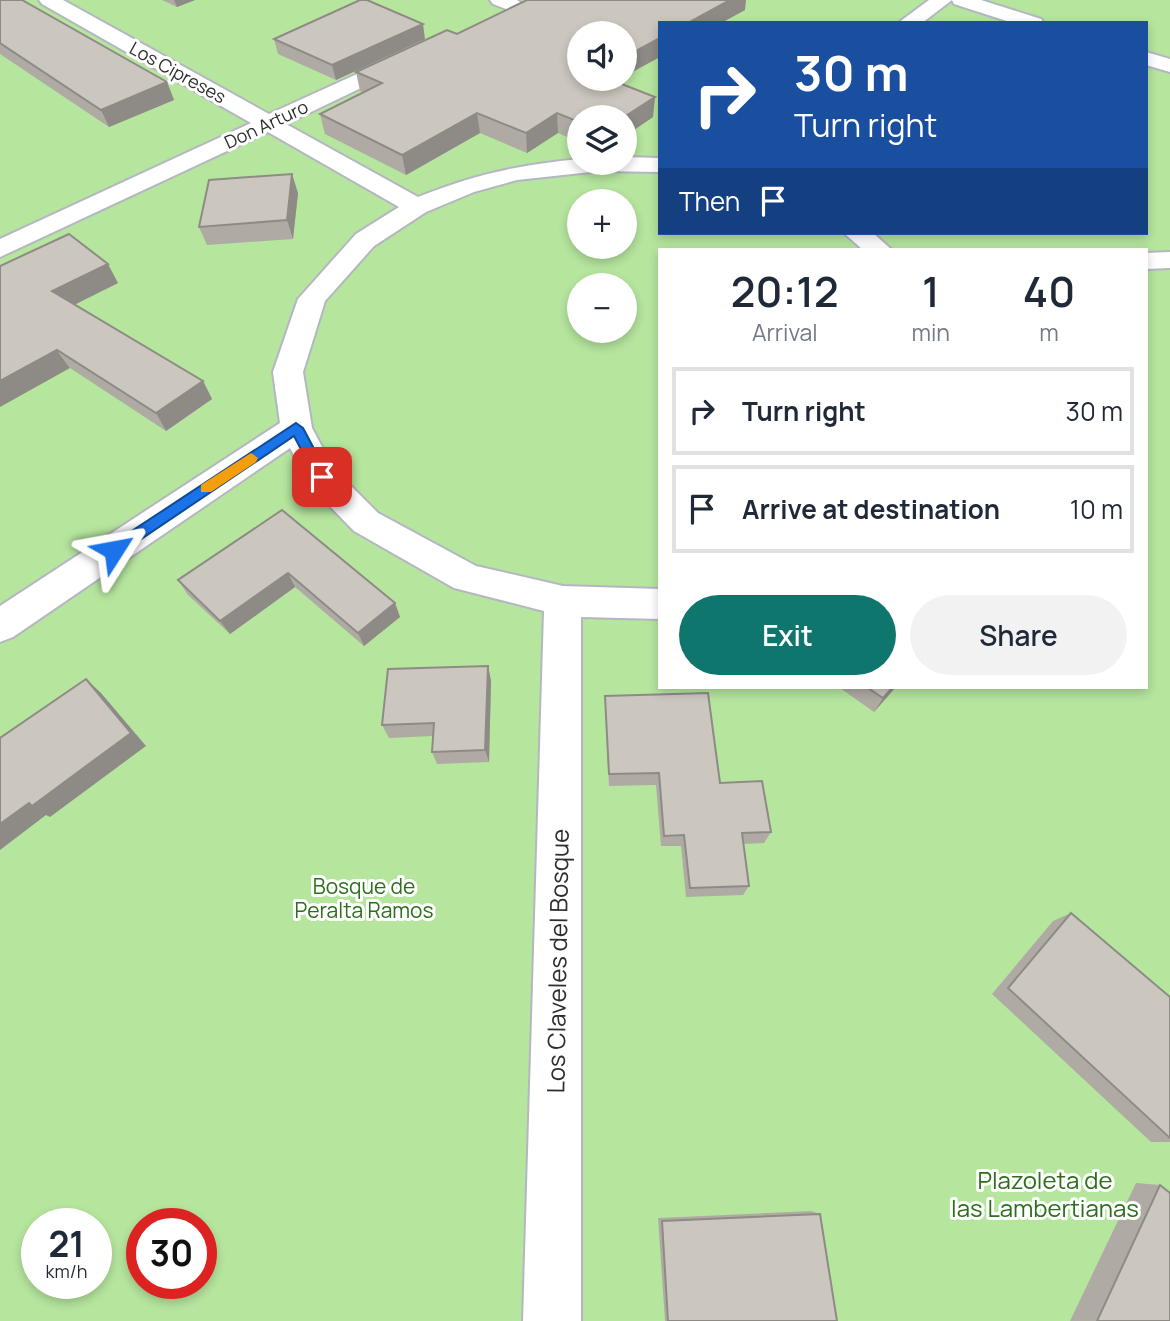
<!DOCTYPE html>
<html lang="en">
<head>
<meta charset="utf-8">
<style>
  body { margin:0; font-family:Manrope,sans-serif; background:#f2f2f3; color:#1f2937; height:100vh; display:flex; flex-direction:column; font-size:26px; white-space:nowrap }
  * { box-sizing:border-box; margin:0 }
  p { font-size:23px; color:#747a83 }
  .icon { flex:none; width:38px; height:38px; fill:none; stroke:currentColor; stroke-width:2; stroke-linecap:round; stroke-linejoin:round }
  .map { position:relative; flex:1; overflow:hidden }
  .details { position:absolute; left:658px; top:248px; width:490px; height:441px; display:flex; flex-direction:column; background:#fff; border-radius:0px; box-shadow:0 4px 10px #0003 }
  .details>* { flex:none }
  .guide { position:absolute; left:658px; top:21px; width:490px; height:214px; border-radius:0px; box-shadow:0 4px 10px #0003; background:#1a4fa0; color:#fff; overflow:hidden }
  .tools { position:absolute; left:567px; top:21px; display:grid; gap:14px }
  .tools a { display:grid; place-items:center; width:70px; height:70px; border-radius:50%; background:#fff; box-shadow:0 4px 10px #0003; font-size:35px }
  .speed { position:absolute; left:21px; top:1208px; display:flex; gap:14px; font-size:35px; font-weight:700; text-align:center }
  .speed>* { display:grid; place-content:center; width:91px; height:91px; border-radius:50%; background:#fff; box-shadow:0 4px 10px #0003; line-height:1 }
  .speed small { font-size:18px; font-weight:400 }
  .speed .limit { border:10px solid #d22; background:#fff; color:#111 }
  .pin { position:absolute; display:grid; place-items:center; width:60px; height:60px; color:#fff; margin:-30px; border-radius:14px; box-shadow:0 4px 10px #0006 }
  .me { position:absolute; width:77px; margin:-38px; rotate:56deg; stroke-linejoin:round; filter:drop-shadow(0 0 5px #0008) }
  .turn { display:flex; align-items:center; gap:24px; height:147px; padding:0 21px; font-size:32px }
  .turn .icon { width:91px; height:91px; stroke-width:2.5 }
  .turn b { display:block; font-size:49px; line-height:60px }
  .then { display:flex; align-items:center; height:66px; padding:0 21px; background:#0003; gap:14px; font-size:26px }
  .eta { display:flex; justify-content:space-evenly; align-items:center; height:119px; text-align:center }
  .eta b { font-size:42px; font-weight:600; line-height:49px }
  .primary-button { display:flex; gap:14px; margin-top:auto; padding:14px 21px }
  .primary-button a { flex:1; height:80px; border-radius:42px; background:#0f766e; color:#fff; font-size:28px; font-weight:600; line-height:80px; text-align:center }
  .primary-button a+a { background:#f2f2f3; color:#1f2937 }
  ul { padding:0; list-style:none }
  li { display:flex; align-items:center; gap:21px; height:88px; margin:0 14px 10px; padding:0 7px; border:4px solid #e0e1e3; border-radius:0px }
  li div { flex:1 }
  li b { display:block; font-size:26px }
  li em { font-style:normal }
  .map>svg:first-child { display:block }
  .green { fill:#b6e59e; fill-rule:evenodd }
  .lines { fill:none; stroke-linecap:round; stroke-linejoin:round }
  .minor-casing { stroke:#b4b7c1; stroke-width:4 }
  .minor { fill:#fff; fill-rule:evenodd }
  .wall { fill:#afaba4 }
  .shaded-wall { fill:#8e8b86 }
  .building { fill:#cbc7bf; stroke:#8e8b86; stroke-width:2 }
  .route { fill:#1a73e8; stroke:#114b97; stroke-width:2 }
  .slow { fill:#f59e0b }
  .labels { text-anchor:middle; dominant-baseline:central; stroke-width:6; stroke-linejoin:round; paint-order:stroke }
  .far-street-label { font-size:18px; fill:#2e2e2e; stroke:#fff }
  .park-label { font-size:21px; fill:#2c6e1b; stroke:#fff }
  .near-street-label { font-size:24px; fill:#2e2e2e; stroke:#fff }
  .near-park-label { font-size:24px; fill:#2c6e1b; stroke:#fff }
</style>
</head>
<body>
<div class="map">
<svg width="1170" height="1321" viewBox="0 0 1170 1321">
  <rect width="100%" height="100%" fill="#efe9e1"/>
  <!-- green -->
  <path class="green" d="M 0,0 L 1170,0 L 1170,1321 L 0,1321 ZM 660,23 L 1146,23 L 1146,233 L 660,233 ZM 579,33 L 625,33 L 625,79 L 579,79 ZM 579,117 L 625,117 L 625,163 L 579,163 ZM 579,201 L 625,201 L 625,247 L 579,247 ZM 660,250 L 1146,250 L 1146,688 L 660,688 ZM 579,285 L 625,285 L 625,331 L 579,331 ZM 37,1223 L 96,1223 L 96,1283 L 37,1283 ZM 142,1223 L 201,1223 L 201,1283 L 142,1283 Z"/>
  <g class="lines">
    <!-- minor casing -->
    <g class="minor-casing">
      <path id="minor" d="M 39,0 L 63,0 L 269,114 L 399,55 L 413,55 L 417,59 L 413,63 L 286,124 L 418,197 C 475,174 519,165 579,159 L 579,163 L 625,163 L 625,157 L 660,158 L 660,172 L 600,171 L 517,180 L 474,192 L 426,212 L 374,246 L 325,301 L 303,372 L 312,428 L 334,469 L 378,513 L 476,566 L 563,586 L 660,589 L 660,619 L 581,617 L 581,1321 L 523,1321 L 544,611 L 454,588 L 354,531 L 310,486 L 290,448 L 13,637 L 0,642 L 0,606 L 280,423 L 273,372 L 298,299 L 356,234 L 399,207 L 268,132 L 0,257 L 0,239 L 251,123 L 42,4 Z
        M 490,0 L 517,0 L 527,7 L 517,13 L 493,4 Z
        M 929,0 L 981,0 L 1041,19 L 1044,23 L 1013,23 L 954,4 L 952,0 L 922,23 L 898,23 Z
        M 1146,52 L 1170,59 L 1170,72 L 1146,65 Z
        M 844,233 L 873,233 L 892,250 L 863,250 Z
        M 1170,252 L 1170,268 L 1146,269 L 1146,253 Z"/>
    </g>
    <!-- minor -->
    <use href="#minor" class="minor"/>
  </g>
  <!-- wall -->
  <path class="wall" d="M 0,0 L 167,82 L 174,100 L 109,127 L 0,54 Z
    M 162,0 L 195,0 L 177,7 Z
    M 745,10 L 721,23 L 660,23 L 579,79 L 621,79 L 616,81 L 653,117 L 625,136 L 625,117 L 579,117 L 579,142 L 558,133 L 527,153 L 480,133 L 406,175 L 325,134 L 320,114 L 363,92 L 360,91 L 356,72 L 457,34 Z
    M 274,39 L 425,39 L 336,80 L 278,54 Z
    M 298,193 L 293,239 L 207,245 L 199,227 Z
    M 0,266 L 118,283 L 75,304 L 203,381 L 212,399 L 166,431 L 70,368 Z
    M 282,510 L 395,603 L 400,617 L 364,646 L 295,587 L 230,634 L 188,595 L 178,580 Z
    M 488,666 L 491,681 L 489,762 L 437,764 L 432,752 L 433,736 L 389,738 L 382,725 Z
    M 840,688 L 895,688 L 874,712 Z
    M 605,696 L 720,783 L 771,832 L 764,843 L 743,844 L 749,886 L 743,895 L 686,897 L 681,846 L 661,846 L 656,785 L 609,786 L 605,710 Z
    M 1071,913 L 1170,997 L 1170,1142 L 1151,1142 L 992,994 L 1053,921 Z
    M 1136,1183 L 1160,1185 L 1170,1321 L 1070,1321 Z
    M 811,1211 L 820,1214 L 837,1321 L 665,1321 L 658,1218 Z"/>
  <!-- shaded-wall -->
  <path class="shaded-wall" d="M 174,0 L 195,0 L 177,7 Z
    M 730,0 L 746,0 L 745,10 L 721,23 L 688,23 Z
    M 423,24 L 425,39 L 336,80 L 332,65 Z
    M 660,38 L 660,57 L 625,76 L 625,57 Z
    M 167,82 L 174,100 L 109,127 L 101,110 Z
    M 655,97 L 653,117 L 625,136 L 625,117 L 624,117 Z
    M 477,113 L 480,133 L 406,175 L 402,155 Z
    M 557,113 L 558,133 L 527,153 L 526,133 Z
    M 292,174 L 298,193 L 293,239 L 287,220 Z
    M 108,264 L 118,283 L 64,310 L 52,291 Z
    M 57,350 L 70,368 L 0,407 L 0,381 Z
    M 203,381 L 212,399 L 166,431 L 156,413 Z
    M 288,573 L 295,587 L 230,634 L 220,621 Z
    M 395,603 L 400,617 L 364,646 L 358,633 Z
    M 488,666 L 491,681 L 489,762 L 485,750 Z
    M 86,679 L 101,693 L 146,746 L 50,817 L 46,815 L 0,850 L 0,824 Z
    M 892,688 L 895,688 L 874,712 L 883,698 Z"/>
  <!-- building -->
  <path class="building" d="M 0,0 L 22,0 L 167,82 L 101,110 L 0,43 Z
    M 360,0 L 367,0 L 423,24 L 332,65 L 274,39 Z
    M 527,0 L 730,0 L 688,23 L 660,23 L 660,38 L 625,57 L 625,33 L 579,33 L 579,79 L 609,79 L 655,97 L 624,117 L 579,117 L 579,122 L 557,113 L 526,133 L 477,113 L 402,155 L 320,114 L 382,83 L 356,72 L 447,30 L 457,34 Z
    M 292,174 L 287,220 L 199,227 L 209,180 Z
    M 69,234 L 108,264 L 52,291 L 203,381 L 156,413 L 57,350 L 0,381 L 0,266 Z
    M 282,510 L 395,603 L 358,633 L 288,573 L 220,621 L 178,580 Z
    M 488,666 L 485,750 L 432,752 L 434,723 L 382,725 L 388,669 Z
    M 86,679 L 131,733 L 32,806 L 29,803 L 0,824 L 0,738 Z
    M 868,688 L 892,688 L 883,698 Z
    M 708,693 L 720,783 L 762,781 L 771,832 L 742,833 L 749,886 L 690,888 L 684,835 L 664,836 L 659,773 L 609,774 L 605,696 Z
    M 1071,913 L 1170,997 L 1170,1138 L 1008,988 Z
    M 1160,1185 L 1170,1193 L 1170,1321 L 1097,1321 Z
    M 820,1214 L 837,1321 L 668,1321 L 662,1221 Z"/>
  <!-- route -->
  <path class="route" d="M 296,423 L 303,428 L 329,477 L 327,480 L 317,480 L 294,436 L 119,554 L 109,554 L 107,550 L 109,546 Z"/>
  <!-- slow -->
  <path class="slow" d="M 251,453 L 258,458 L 256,462 L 211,492 L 201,492 L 201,485 Z"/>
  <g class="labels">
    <!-- far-street labels -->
    <g class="far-street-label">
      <text transform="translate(178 72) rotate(29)">Los Cipreses</text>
      <text transform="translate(266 124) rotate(-25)">Don Arturo</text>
    </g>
    <!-- park labels -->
    <g class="park-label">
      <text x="364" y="886">Bosque de<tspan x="364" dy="24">Peralta Ramos</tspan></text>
    </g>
    <!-- near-street labels -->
    <g class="near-street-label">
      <text transform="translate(557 961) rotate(-89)">Los Claveles del Bosque</text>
    </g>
    <!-- near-park labels -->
    <g class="near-park-label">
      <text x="1045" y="1179">Plazoleta de<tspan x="1045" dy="28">las Lambertianas</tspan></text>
    </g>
  </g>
</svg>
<div class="tools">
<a><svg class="icon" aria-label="sound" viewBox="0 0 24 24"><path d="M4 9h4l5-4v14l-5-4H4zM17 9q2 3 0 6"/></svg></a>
<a><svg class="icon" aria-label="layers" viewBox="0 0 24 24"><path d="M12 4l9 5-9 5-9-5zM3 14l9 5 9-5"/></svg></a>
<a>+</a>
<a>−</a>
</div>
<div class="speed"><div>21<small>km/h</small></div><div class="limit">30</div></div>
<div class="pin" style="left:322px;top:477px;background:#d93025"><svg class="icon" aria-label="arrive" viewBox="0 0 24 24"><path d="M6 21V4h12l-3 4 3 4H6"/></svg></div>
<svg class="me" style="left:114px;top:550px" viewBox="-20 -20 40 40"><path d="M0-17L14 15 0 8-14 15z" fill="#1a73e8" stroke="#fff" stroke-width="4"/></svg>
<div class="guide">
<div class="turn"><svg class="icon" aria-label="right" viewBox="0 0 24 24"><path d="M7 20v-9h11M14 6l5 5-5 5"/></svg><div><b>30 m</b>Turn right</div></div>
<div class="then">Then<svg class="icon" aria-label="arrive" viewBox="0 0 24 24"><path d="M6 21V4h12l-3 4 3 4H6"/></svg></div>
</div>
<section class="details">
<div class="eta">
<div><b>20:12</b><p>Arrival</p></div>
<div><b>1</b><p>min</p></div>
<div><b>40</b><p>m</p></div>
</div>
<ul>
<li><svg class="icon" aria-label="right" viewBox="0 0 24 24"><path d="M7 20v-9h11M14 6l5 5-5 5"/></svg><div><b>Turn right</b></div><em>30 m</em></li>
<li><svg class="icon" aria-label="arrive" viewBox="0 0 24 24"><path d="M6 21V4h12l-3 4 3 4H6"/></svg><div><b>Arrive at destination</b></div><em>10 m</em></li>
</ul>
<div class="primary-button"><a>Exit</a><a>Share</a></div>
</section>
</div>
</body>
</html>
